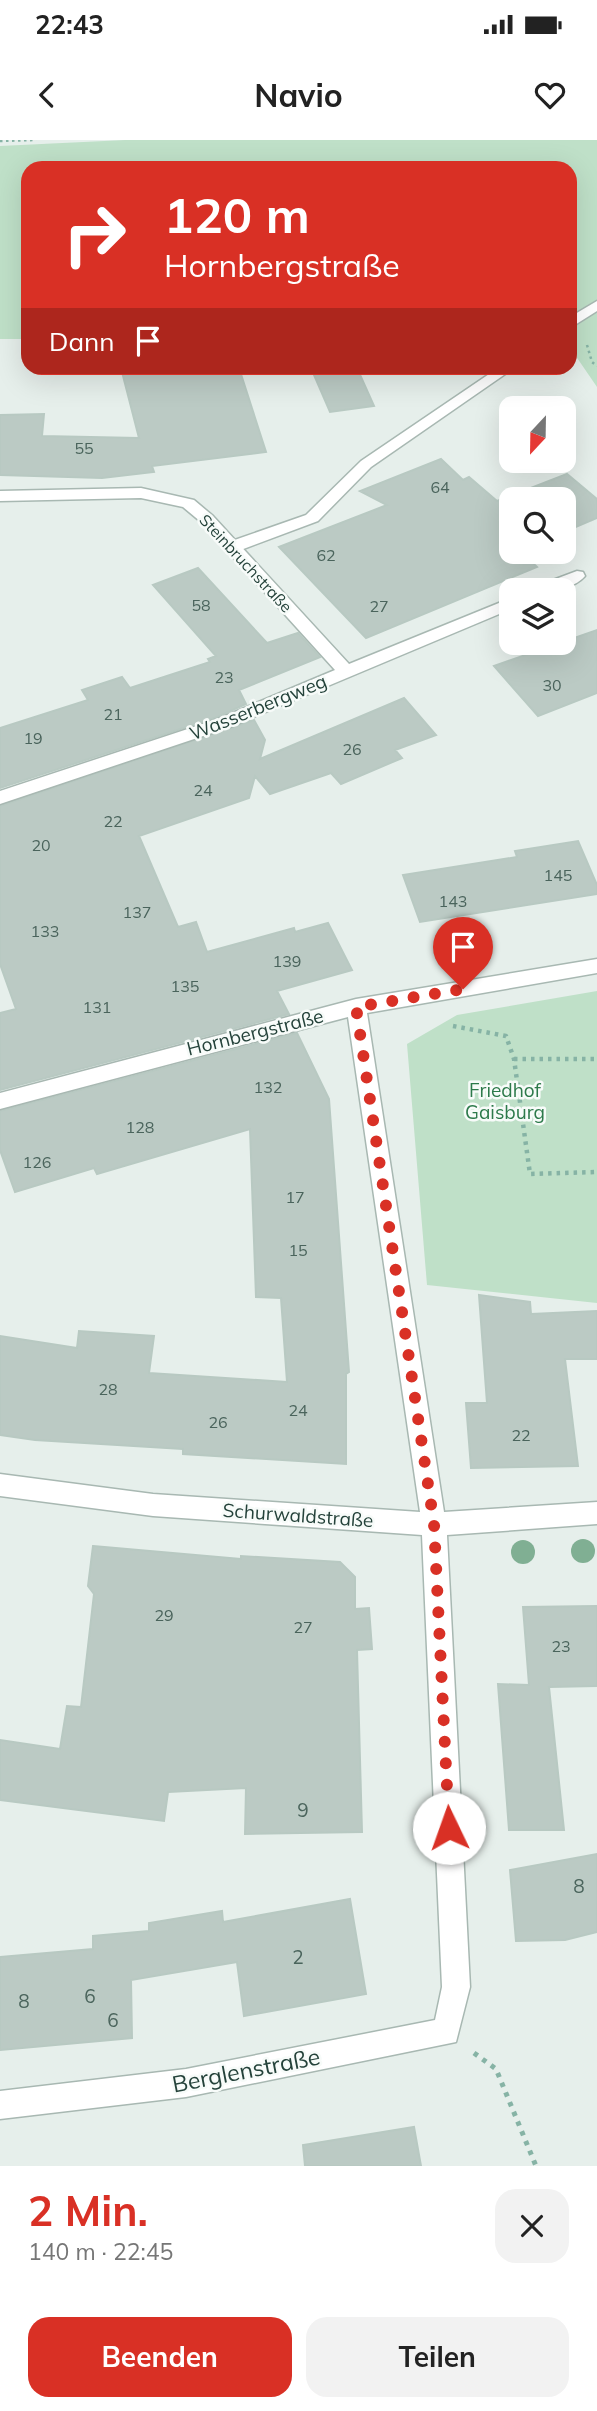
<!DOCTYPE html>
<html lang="de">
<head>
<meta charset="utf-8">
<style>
  body { margin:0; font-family:Mulish,sans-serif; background:#f2f2f2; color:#222; height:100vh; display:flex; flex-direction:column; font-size:26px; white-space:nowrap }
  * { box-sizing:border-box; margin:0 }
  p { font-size:23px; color:#767676 }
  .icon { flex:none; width:38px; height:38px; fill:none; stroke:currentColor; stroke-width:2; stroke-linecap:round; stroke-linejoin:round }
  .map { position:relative; height:2026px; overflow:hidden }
  .side { display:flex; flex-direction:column; background:#fff; flex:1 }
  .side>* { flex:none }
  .banner { position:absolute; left:21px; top:21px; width:556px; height:214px; border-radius:21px; box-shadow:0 7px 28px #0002; background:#d93025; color:#fff; overflow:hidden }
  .needle { width:46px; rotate:202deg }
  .buttons { position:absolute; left:499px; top:256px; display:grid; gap:14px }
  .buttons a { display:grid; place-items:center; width:77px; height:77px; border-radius:14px; background:#fff; box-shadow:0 7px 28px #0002; font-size:35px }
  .pin { position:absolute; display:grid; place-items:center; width:60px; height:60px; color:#fff; margin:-72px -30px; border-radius:50% 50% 50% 0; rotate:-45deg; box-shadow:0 0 7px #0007 }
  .pin .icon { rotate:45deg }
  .me { position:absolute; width:77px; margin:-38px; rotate:357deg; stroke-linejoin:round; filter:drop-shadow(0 0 5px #0008) }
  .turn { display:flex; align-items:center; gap:24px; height:147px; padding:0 28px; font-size:32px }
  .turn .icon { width:91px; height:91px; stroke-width:2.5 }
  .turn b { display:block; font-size:49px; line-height:60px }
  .then { display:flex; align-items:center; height:66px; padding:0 28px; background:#0003; gap:14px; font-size:26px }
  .round { display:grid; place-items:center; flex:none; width:74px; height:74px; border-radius:21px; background:#f2f2f2 }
  .head { display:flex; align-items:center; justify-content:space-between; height:119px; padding:0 28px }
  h1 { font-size:42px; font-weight:700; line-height:52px; color:#d93025 }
  .action { display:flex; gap:14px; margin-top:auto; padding:14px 28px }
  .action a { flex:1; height:80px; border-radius:21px; background:#d93025; color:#fff; font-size:28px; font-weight:700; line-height:80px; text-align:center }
  .action a+a { background:#f2f2f2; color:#222 }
  .status { display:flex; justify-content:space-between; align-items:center; height:49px; padding:0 35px; background:#fff; direction:ltr }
  .status svg { height:19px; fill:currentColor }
  header { display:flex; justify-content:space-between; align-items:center; height:91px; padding:0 28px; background:#fff; font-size:32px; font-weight:700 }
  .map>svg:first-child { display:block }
  .green { fill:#bfe0c8 }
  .building { fill:#bbcac4; stroke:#b8c9c2; stroke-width:2 }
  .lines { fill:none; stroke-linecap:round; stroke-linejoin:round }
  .lane-casing { stroke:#a8b8b2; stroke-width:3 }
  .street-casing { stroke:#a8b8b2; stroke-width:3 }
  .path-far2 { stroke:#86b3a5; stroke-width:2.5; stroke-dasharray:2.5 3.5; stroke-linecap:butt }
  .path-far1 { stroke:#86b3a5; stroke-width:4.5; stroke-dasharray:3.5 5; stroke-linecap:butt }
  .path { stroke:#86b3a5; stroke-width:5; stroke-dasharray:4.5 6; stroke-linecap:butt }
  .lane { fill:#fff; fill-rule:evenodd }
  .street { fill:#fff; fill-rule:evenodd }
  .tree { fill:#80af93 }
  .route { stroke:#d93025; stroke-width:12; stroke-dasharray:0 21.6 }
  .labels { text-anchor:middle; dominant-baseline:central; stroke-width:5; stroke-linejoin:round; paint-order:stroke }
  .number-label { font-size:16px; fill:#4a645c }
  .far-street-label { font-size:16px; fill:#24423a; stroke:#f7fbf9 }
  .street-label { font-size:19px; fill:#24423a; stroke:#f7fbf9 }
  .park-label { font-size:19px; fill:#2d7a4b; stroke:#f7fbf9 }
  .near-number-label { font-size:19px; fill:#4a645c }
  .near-street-label { font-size:23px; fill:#24423a; stroke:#f7fbf9 }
</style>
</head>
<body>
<div class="status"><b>22:43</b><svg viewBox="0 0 49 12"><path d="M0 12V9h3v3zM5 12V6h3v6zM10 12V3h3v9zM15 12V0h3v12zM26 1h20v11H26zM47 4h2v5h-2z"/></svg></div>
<header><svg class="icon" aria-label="back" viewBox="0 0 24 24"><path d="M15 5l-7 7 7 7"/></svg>Navio<svg class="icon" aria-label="heart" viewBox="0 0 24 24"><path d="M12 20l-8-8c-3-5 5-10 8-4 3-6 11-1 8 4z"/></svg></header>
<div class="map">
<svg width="597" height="2026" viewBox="0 0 597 2026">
  <rect width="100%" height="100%" fill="#e6efeb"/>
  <!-- green -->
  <path class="green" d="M 125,0 L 597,0 L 597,247 L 571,209 L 570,28 L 28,28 L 28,199 L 0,199 L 0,6 Z
    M 597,851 L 597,1163 L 427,1145 L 407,904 L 457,875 Z"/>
  <!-- building -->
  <path class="building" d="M 121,228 L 239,228 L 266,312 L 152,326 L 154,332 L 102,338 L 0,335 L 0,275 L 44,274 L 42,296 L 139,298 Z
    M 311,228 L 357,228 L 374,266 L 330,272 Z
    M 441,319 L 463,340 L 469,337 L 497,361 L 567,334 L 597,359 L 597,378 L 564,392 L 564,359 L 511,359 L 511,411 L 530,411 L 524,415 L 537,427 L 366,498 L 279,407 L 387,365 L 360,351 Z
    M 198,428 L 267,503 L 298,493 L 320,517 L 239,550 L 246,564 L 217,577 L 0,648 L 0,588 L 88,560 L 82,550 L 122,537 L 130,548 L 210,522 L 208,519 L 216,516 L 153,445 Z
    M 597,490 L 597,553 L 538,576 L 494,526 Z
    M 404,558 L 436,595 L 395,610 L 402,618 L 341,644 L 331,633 L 270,654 L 255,636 L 249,658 L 139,696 L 178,787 L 196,782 L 207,812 L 294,788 L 295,792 L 328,783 L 352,830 L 277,851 L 289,874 L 0,950 L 0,873 L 16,869 L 0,824 L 0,666 L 254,580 L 265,600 L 260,619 Z
    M 578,701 L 597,745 L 597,754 L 420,782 L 403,735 L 517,717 L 515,711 Z
    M 297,893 L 329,959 L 349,1232 L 346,1234 L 346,1324 L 183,1314 L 183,1309 L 35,1300 L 0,1295 L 0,1196 L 77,1208 L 79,1191 L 154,1196 L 149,1233 L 287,1242 L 281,1158 L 256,1157 L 250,989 L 97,1034 L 94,1028 L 15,1052 L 0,1010 L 0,971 Z
    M 479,1155 L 530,1162 L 531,1174 L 597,1171 L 597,1219 L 565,1219 L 578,1326 L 471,1328 L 466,1263 L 487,1263 Z
    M 93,1406 L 241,1419 L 241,1416 L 340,1422 L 355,1437 L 355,1469 L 369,1468 L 372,1509 L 357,1510 L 362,1692 L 245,1694 L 246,1648 L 168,1652 L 164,1681 L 0,1660 L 0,1600 L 60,1609 L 67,1566 L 81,1567 L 94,1454 L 88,1446 Z
    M 597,1466 L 597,1546 L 549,1547 L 564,1690 L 509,1690 L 498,1544 L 529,1545 L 523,1467 Z
    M 597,1714 L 597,1792 L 565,1800 L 516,1801 L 510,1730 Z
    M 350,1759 L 366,1854 L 244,1876 L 237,1822 L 131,1840 L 132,1898 L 0,1910 L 0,1817 L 93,1809 L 93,1796 L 149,1791 L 149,1783 L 222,1771 L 223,1782 Z
    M 414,1987 L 421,2026 L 305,2026 L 303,2005 Z"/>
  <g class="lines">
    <!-- lane casing -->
    <g class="lane-casing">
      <path id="lane" d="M 597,161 L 597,171 L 570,188 L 570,177 Z
        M 498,228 L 514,228 L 371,327 L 318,381 L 238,411 L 226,411 L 224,407 L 226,403 L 306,375 L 361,321 Z"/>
    </g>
    <!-- street casing -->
    <g class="street-casing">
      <path id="street" d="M 141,348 L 194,360 L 213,376 L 349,524 L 511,458 L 511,469 L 230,587 L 0,664 L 0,651 L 218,579 L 335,530 L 201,382 L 183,367 L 141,358 L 0,361 L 0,351 Z
        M 577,431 L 583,432 L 585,436 C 573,450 552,450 535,450 L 537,446 Z
        M 597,819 L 597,833 L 367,873 L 444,1372 L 597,1362 L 597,1384 L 447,1395 L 470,1847 L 456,1902 L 186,1957 L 0,1979 L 0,1951 L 186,1929 L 435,1880 L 442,1847 L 422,1395 L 153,1376 L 0,1356 L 0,1334 L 153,1354 L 420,1372 L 348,877 L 0,969 L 0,953 L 356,859 Z"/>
    </g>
    <!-- path-far2 -->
    <path class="path-far2" d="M 0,1 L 36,0
      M 587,205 L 592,222 L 597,226"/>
    <!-- path-far1 -->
    <path class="path-far1" d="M 453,886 L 506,896 L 514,919 L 530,1034 L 597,1032
      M 514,919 L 597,919"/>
    <!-- path -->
    <path class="path" d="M 474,1913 L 496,1929 L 536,2026"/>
    <!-- lane -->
    <use href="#lane" class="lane"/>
    <!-- street -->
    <use href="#street" class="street"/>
  </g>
  <!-- trees -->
  <g class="tree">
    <circle cx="583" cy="1411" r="12"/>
    <circle cx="523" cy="1412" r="12"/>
  </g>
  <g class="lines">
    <!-- route -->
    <path class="route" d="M 449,1688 L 434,1384 L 356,867 L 463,849"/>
  </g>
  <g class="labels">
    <!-- number labels -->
    <g class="number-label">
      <text x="84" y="308">55</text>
      <text x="440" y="347">64</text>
      <text x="326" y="415">62</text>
      <text x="201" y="465">58</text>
      <text x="379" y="466">27</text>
      <text x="224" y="537">23</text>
      <text x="552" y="545">30</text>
      <text x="113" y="574">21</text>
      <text x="33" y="598">19</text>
      <text x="352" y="609">26</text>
      <text x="203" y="650">24</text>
      <text x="113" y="681">22</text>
      <text x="41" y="705">20</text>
      <text x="558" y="735">145</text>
      <text x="453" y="761">143</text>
      <text x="137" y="772">137</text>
      <text x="45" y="791">133</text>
      <text x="287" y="821">139</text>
      <text x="185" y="846">135</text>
      <text x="97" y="867">131</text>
      <text x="268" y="947">132</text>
      <text x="140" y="987">128</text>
      <text x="37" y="1022">126</text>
      <text x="295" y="1057">17</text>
      <text x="298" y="1110">15</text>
      <text x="108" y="1249">28</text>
      <text x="298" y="1270">24</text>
      <text x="218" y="1282">26</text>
      <text x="521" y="1295">22</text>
      <text x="164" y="1475">29</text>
      <text x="303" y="1487">27</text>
      <text x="561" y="1506">23</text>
    </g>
    <!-- far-street labels -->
    <g class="far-street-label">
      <text transform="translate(246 423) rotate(47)">Steinbruchstraße</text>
    </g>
    <!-- street labels -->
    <g class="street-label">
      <text transform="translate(258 567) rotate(-22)">Wasserbergweg</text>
      <text transform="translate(255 892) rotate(-14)">Hornbergstraße</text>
      <text transform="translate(298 1375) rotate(4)">Schurwaldstraße</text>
    </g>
    <!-- park labels -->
    <g class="park-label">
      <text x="505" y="950">Friedhof<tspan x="505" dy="22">Gaisburg</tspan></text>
    </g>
    <!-- near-number labels -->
    <g class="near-number-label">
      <text x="303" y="1670">9</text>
      <text x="579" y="1746">8</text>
      <text x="298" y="1817">2</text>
      <text x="90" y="1856">6</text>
      <text x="24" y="1861">8</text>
      <text x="113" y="1880">6</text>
    </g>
    <!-- near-street labels -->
    <g class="near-street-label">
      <text transform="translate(246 1930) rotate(-11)">Berglenstraße</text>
    </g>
  </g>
</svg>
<div class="buttons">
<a><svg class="needle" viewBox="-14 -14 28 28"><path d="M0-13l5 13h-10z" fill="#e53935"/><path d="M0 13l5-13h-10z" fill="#767676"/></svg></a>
<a><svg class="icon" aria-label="search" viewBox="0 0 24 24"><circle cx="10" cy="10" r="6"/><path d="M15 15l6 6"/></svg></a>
<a><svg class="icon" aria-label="layers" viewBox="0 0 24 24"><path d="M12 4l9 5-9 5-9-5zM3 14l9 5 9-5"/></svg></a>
</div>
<div class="pin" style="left:463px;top:849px;background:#d93025"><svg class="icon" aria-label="arrive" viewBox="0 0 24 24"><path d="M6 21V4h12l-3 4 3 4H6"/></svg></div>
<svg class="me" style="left:449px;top:1688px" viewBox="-20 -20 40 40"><circle r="19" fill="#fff"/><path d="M0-13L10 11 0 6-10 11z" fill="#d93025"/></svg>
<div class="banner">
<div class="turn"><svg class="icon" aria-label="right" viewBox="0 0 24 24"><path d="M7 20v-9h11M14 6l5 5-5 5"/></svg><div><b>120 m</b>Hornbergstraße</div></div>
<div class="then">Dann<svg class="icon" aria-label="arrive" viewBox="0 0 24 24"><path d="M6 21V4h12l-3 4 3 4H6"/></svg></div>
</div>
</div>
<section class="side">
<div class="head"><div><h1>2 Min.</h1><p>140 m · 22:45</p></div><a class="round"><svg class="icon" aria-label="close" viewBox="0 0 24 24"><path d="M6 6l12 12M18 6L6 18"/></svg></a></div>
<div class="action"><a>Beenden</a><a>Teilen</a></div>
</section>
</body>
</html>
